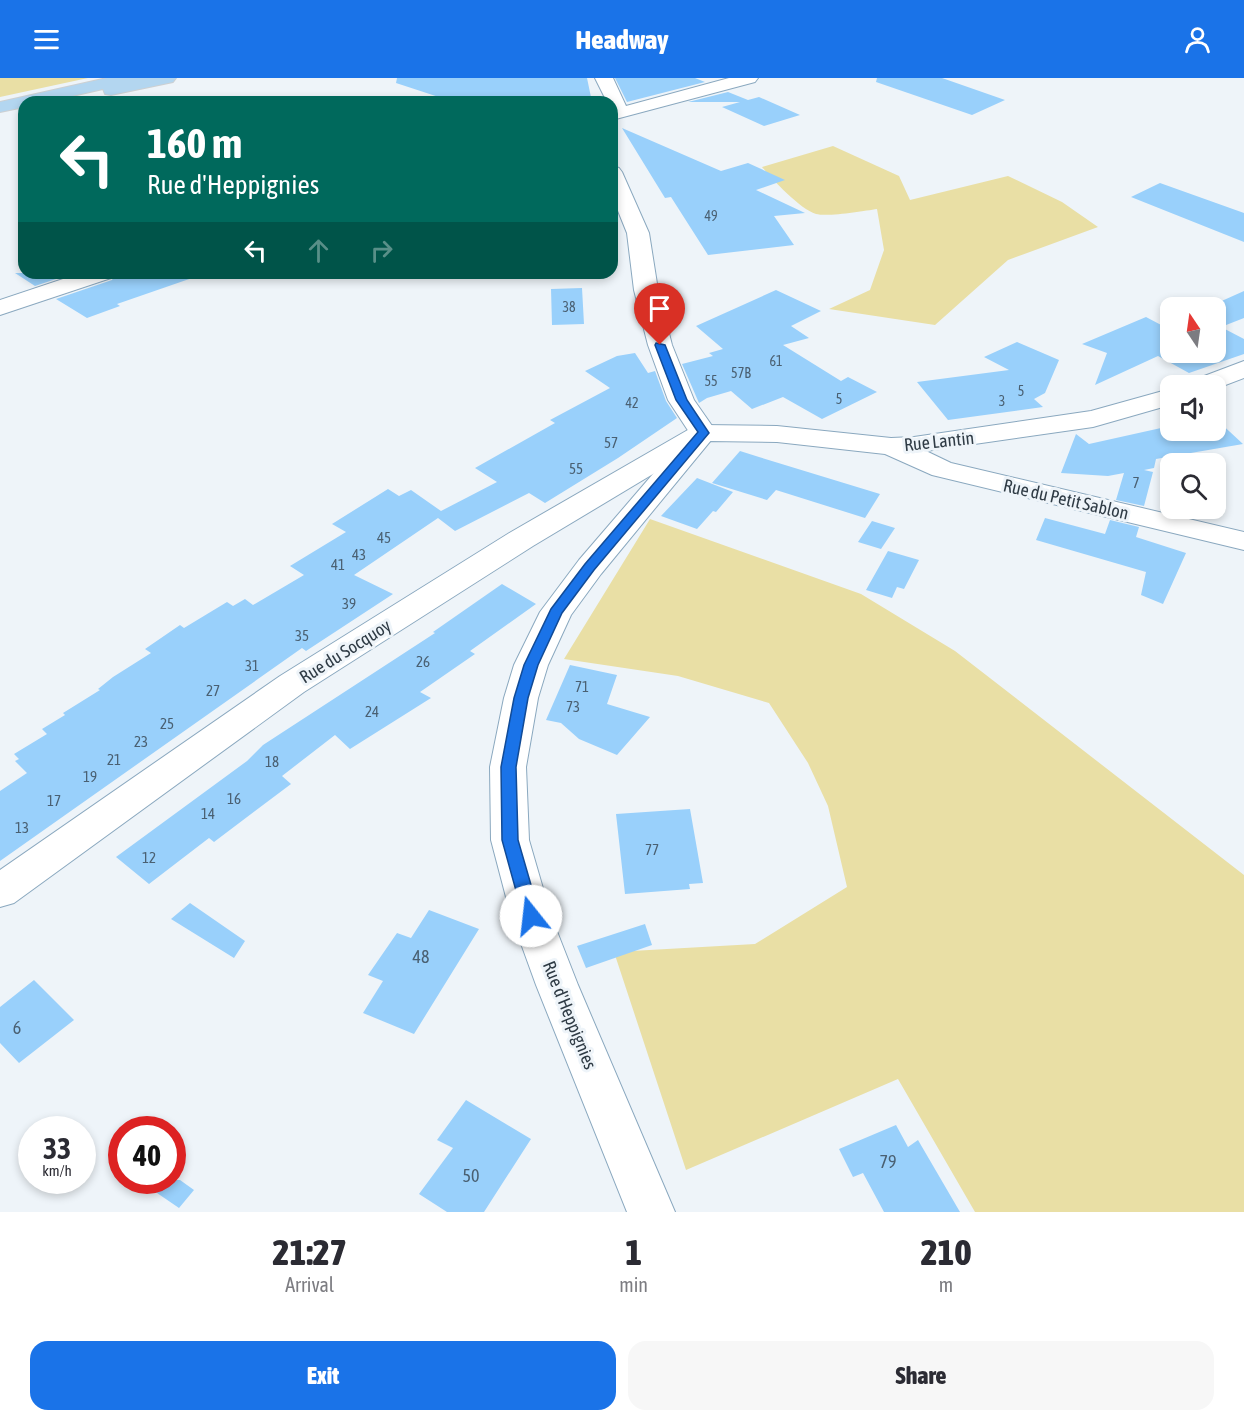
<!DOCTYPE html>
<html lang="en">
<head>
<meta charset="utf-8">
<style>
  body { margin:0; font-family:"Asap Condensed",sans-serif; background:#f7f7f7; color:#2b2b33; height:100vh; display:flex; flex-direction:column; font-size:22px; white-space:nowrap }
  * { box-sizing:border-box; margin:0 }
  p { font-size:20px; color:#7c7c81 }
  .icon { flex:none; width:33px; height:33px; fill:none; stroke:currentColor; stroke-width:2; stroke-linecap:round; stroke-linejoin:round }
  .map { position:relative; height:1134px; overflow:hidden }
  .drawer { display:flex; flex-direction:column; background:#fff; flex:1 }
  .drawer>* { flex:none }
  .top-card { position:absolute; left:18px; top:18px; width:600px; height:183px; border-radius:18px; box-shadow:0 3px 9px #0003; background:#00695c; color:#fff; overflow:hidden }
  .needle { width:39px; rotate:347deg }
  .tools { position:absolute; left:1160px; top:219px; display:grid; gap:12px }
  .tools a { display:grid; place-items:center; width:66px; height:66px; border-radius:12px; background:#fff; box-shadow:0 3px 9px #0003; font-size:30px }
  .speed { position:absolute; left:18px; top:1038px; display:flex; gap:12px; font-size:30px; font-weight:700; text-align:center }
  .speed>* { display:grid; place-content:center; width:78px; height:78px; border-radius:50%; background:#fff; box-shadow:0 3px 9px #0003; line-height:1 }
  .speed small { font-size:15px; font-weight:400 }
  .speed .limit { border:9px solid #d22; background:#fff; color:#111 }
  .pin { position:absolute; display:grid; place-items:center; width:51px; height:51px; color:#fff; margin:-62px -26px; border-radius:50% 50% 50% 0; rotate:-45deg; box-shadow:0 0 6px #0007 }
  .pin .icon { rotate:45deg }
  .me { position:absolute; width:66px; margin:-33px; rotate:344deg; stroke-linejoin:round; filter:drop-shadow(0 0 4px #0008) }
  .turn { display:flex; align-items:center; gap:21px; height:126px; padding:0 30px; font-size:27px }
  .turn .icon { width:78px; height:78px; stroke-width:2.5 }
  .turn b { display:block; font-size:42px; line-height:51px }
  .lanes { display:flex; align-items:center; height:57px; padding:0 30px; background:#0003; justify-content:center; gap:30px; direction:ltr }
  .lanes .off { opacity:.35 }
  .eta { display:flex; justify-content:space-evenly; align-items:center; height:102px; text-align:center }
  .eta b { font-size:36px; font-weight:800; line-height:42px }
  .cta { display:flex; gap:12px; margin-top:auto; padding:12px 30px }
  .cta a { flex:1; height:69px; border-radius:18px; background:#1a73e8; color:#fff; font-size:24px; font-weight:800; line-height:69px; text-align:center }
  .cta a+a { background:#f7f7f7; color:#2b2b33 }
  header { display:flex; justify-content:space-between; align-items:center; height:78px; padding:0 30px; background:#1a73e8; color:#fff; font-size:27px; font-weight:800 }
  .map>svg:first-child { display:block }
  .green { fill:#e9dfa5 }
  .building { fill:#99d0fb }
  .lines { fill:none; stroke-linecap:round; stroke-linejoin:round }
  .minor-casing { stroke:#8aa8bf; stroke-width:2 }
  .tertiary-casing { stroke:#8aa8bf; stroke-width:2 }
  .trunk-casing { stroke:#cdd0d2; stroke-width:2 }
  .minor { fill:#fff; fill-rule:evenodd }
  .tertiary { fill:#fff; fill-rule:evenodd }
  .trunk { fill:#b3d6f0; fill-rule:evenodd }
  .route { fill:#1a73e8; stroke:#114b97; stroke-width:1.5 }
  .labels { text-anchor:middle; dominant-baseline:central; stroke-width:6; stroke-linejoin:round; paint-order:stroke }
  .far-number-label { font-size:14px; fill:#4a6072 }
  .number-label { font-size:15px; fill:#4a6072 }
  .street-label { font-size:18px; fill:#2f3b45; stroke:#eef4f9 }
  .near-number-label { font-size:18px; fill:#4a6072 }
</style>
</head>
<body>
<header><svg class="icon" aria-label="menu" viewBox="0 0 24 24"><path d="M4 6h16M4 12h16M4 18h16"/></svg>Headway<svg class="icon" aria-label="person" viewBox="0 0 24 24"><circle cx="12" cy="8" r="4"/><path d="M4 21q1-7 8-7t8 7"/></svg></header>
<div class="map">
<svg width="1244" height="1134" viewBox="0 0 1244 1134">
  <rect width="100%" height="100%" fill="#eef4f9"/>
  <!-- green -->
  <path class="green" d="M 0,0 L 88,0 L 0,19 Z
    M 833,68 L 899,98 L 910,122 L 1008,98 L 1062,124 L 1098,149 L 1008,182 L 935,247 L 829,231 L 870,212 L 884,172 L 877,131 C 864,133 828,139 816,136 C 800,131 773,102 762,89 Z
    M 650,441 L 861,516 L 955,573 L 1244,797 L 1244,1134 L 975,1134 L 898,1001 L 686,1092 L 614,874 L 755,866 L 847,809 L 828,728 L 808,685 L 769,625 L 678,598 L 564,581 Z"/>
  <!-- building -->
  <path class="building" d="M 397,0 L 587,0 L 592,24 L 454,24 L 396,5 Z
    M 615,0 L 695,0 L 705,4 L 627,24 Z
    M 877,0 L 942,0 L 1005,22 L 972,37 L 876,4 Z
    M 728,14 L 748,22 L 759,19 L 800,37 L 764,48 L 722,29 L 740,24 L 688,24 Z
    M 622,50 L 721,93 L 748,85 L 785,102 L 756,112 L 805,135 L 774,138 L 794,167 L 708,177 L 671,119 L 665,120 Z
    M 1160,105 L 1244,135 L 1244,164 L 1131,119 Z
    M 15,195 L 74,195 L 35,208 Z
    M 116,195 L 195,195 L 195,199 L 117,226 L 120,228 L 87,240 L 56,221 L 112,202 Z
    M 582,210 L 584,246 L 552,247 L 551,211 Z
    M 776,212 L 821,233 L 791,248 L 809,260 L 783,267 L 841,303 L 848,299 L 877,314 L 822,341 L 783,319 L 752,331 L 731,313 L 707,320 L 699,325 L 682,286 L 713,278 L 709,275 L 723,271 L 696,248 Z
    M 1244,213 L 1244,240 L 1221,249 L 1244,261 L 1244,276 L 1189,295 L 1158,278 L 1095,307 L 1107,275 L 1082,266 L 1146,239 L 1163,248 L 1170,245 L 1170,274 L 1215,274 L 1215,230 L 1206,230 Z
    M 1017,264 L 1059,282 L 1045,315 L 1034,321 L 1043,329 L 948,342 L 917,304 L 1009,292 L 984,279 Z
    M 635,275 L 648,295 L 655,293 L 666,323 L 677,340 L 618,380 L 545,425 L 529,415 L 455,453 L 438,440 L 354,497 L 393,516 L 306,573 L 302,570 L 0,783 L 0,713 L 27,695 L 15,683 L 19,681 L 14,676 L 47,656 L 42,651 L 65,637 L 63,635 L 100,612 L 98,611 L 113,599 L 151,575 L 145,571 L 180,547 L 184,550 L 227,524 L 233,528 L 245,521 L 253,527 L 304,497 L 290,488 L 346,454 L 332,446 L 388,411 L 399,418 L 411,412 L 441,433 L 497,404 L 475,390 L 555,345 L 550,342 L 610,310 L 585,293 L 617,278 Z
    M 1216,341 L 1243,366 L 1156,381 L 1154,390 L 1144,392 L 1153,394 L 1144,428 L 1116,422 L 1124,395 L 1108,398 L 1061,395 L 1076,356 L 1089,366 L 1170,348 L 1170,352 L 1215,352 Z
    M 740,373 L 759,379 L 880,416 L 865,440 L 776,412 L 767,422 L 712,405 Z
    M 697,400 L 733,414 L 716,434 L 713,433 L 697,451 L 661,438 Z
    M 1045,440 L 1105,456 L 1110,442 L 1139,449 L 1136,459 L 1186,475 L 1163,526 L 1141,517 L 1146,494 L 1036,462 Z
    M 872,443 L 895,450 L 881,471 L 858,464 Z
    M 888,473 L 919,482 L 904,511 L 897,509 L 892,520 L 866,512 Z
    M 502,506 L 536,526 L 470,573 L 475,576 L 420,614 L 431,620 L 350,671 L 335,657 L 282,698 L 291,706 L 214,764 L 209,760 L 149,806 L 116,779 L 247,683 L 263,667 L 435,555 L 433,554 Z
    M 570,587 L 617,597 L 607,626 L 650,639 L 617,677 L 579,661 L 561,645 L 546,642 Z
    M 690,731 L 703,805 L 689,806 L 690,811 L 625,816 L 616,736 Z
    M 190,825 L 245,863 L 234,880 L 171,841 Z
    M 429,832 L 479,851 L 414,956 L 363,935 L 383,903 L 368,897 L 397,855 L 411,860 Z
    M 645,846 L 652,867 L 586,890 L 577,868 Z
    M 34,902 L 74,942 L 19,985 L 0,965 L 0,929 Z
    M 466,1022 L 531,1061 L 484,1134 L 447,1134 L 419,1116 L 453,1070 L 437,1062 Z
    M 896,1047 L 908,1069 L 918,1062 L 960,1134 L 884,1134 L 863,1095 L 853,1099 L 839,1071 Z
    M 138,1102 L 180,1102 L 194,1112 L 179,1130 Z"/>
  <g class="lines">
    <!-- minor casing -->
    <g class="minor-casing">
      <path id="minor" d="M 1244,283 L 1244,300 L 1215,311 L 1215,308 L 1187,308 L 1191,303 Z
        M 1170,311 L 1170,327 L 1093,349 L 926,373 L 951,385 L 1244,454 L 1244,472 L 932,397 L 885,376 L 777,364 L 708,363 L 533,468 L 304,614 L 14,825 L 0,829 L 0,792 L 280,598 L 511,454 L 693,349 L 703,347 L 777,348 L 891,360 L 914,359 L 1091,333 Z"/>
    </g>
    <!-- tertiary casing -->
    <g class="tertiary-casing">
      <path id="tertiary" d="M 595,0 L 613,0 L 626,28 L 729,0 L 758,0 L 755,4 L 612,42 L 612,24 L 607,24 Z
        M 612,88 L 619,90 L 622,94 L 649,155 L 658,212 L 672,267 L 694,322 L 717,355 L 601,496 L 571,537 L 548,587 L 538,620 L 526,689 L 529,762 L 551,838 L 578,907 L 675,1134 L 627,1134 L 536,907 L 511,838 L 491,762 L 490,689 L 504,620 L 514,587 L 540,534 L 579,482 L 689,354 L 668,322 L 648,267 L 634,212 L 627,155 L 612,118 Z
        M 81,195 L 114,195 L 111,200 L 0,237 L 0,222 Z"/>
    </g>
    <!-- trunk casing -->
    <g class="trunk-casing">
      <path id="trunk" d="M 107,0 L 176,0 L 173,4 L 111,17 L 105,16 L 103,11 L 46,24 L 24,24 L 24,29 L 0,34 L 0,24 Z"/>
    </g>
    <!-- minor -->
    <use href="#minor" class="minor"/>
    <!-- tertiary -->
    <use href="#tertiary" class="tertiary"/>
    <!-- trunk -->
    <use href="#trunk" class="trunk"/>
  </g>
  <!-- route -->
  <path class="route" d="M 656,265 L 665,267 L 687,322 L 709,355 L 594,492 L 562,535 L 538,587 L 528,620 L 516,689 L 518,762 L 540,838 L 537,843 L 531,845 L 526,843 L 523,838 L 502,762 L 501,689 L 514,620 L 524,587 L 551,531 L 585,486 L 698,354 L 676,322 L 655,267 Z"/>
  <g class="labels">
    <!-- far-number labels -->
    <g class="far-number-label">
      <text x="711" y="138">49</text>
      <text x="569" y="229">38</text>
      <text x="776" y="283">61</text>
      <text x="741" y="295">57B</text>
      <text x="711" y="303">55</text>
      <text x="1021" y="313">5</text>
      <text x="839" y="321">5</text>
      <text x="1002" y="323">3</text>
      <text x="632" y="325">42</text>
    </g>
    <!-- number labels -->
    <g class="number-label">
      <text x="611" y="364">57</text>
      <text x="576" y="390">55</text>
      <text x="1136" y="404">7</text>
      <text x="384" y="459">45</text>
      <text x="359" y="476">43</text>
      <text x="338" y="486">41</text>
      <text x="349" y="525">39</text>
      <text x="302" y="557">35</text>
      <text x="423" y="583">26</text>
      <text x="252" y="587">31</text>
      <text x="582" y="608">71</text>
      <text x="213" y="612">27</text>
      <text x="573" y="628">73</text>
      <text x="372" y="633">24</text>
      <text x="167" y="645">25</text>
      <text x="141" y="663">23</text>
      <text x="114" y="681">21</text>
      <text x="272" y="683">18</text>
      <text x="90" y="698">19</text>
      <text x="234" y="720">16</text>
      <text x="54" y="722">17</text>
      <text x="208" y="735">14</text>
      <text x="22" y="749">13</text>
      <text x="652" y="771">77</text>
      <text x="149" y="779">12</text>
    </g>
    <!-- street labels -->
    <g class="street-label">
      <text transform="translate(939 363) rotate(-6)">Rue Lantin</text>
      <text transform="translate(1066 421) rotate(13)">Rue du Petit Sablon</text>
      <text transform="translate(345 573) rotate(-32)">Rue du Socquoy</text>
      <text transform="translate(570 937) rotate(68)">Rue d'Heppignies</text>
    </g>
    <!-- near-number labels -->
    <g class="near-number-label">
      <text x="421" y="878">48</text>
      <text x="17" y="949">6</text>
      <text x="888" y="1083">79</text>
      <text x="471" y="1097">50</text>
    </g>
  </g>
</svg>
<div class="tools">
<a><svg class="needle" viewBox="-14 -14 28 28"><path d="M0-13l5 13h-10z" fill="#e53935"/><path d="M0 13l5-13h-10z" fill="#7c7c81"/></svg></a>
<a><svg class="icon" aria-label="sound" viewBox="0 0 24 24"><path d="M4 9h4l5-4v14l-5-4H4zM17 9q2 3 0 6"/></svg></a>
<a><svg class="icon" aria-label="search" viewBox="0 0 24 24"><circle cx="10" cy="10" r="6"/><path d="M15 15l6 6"/></svg></a>
</div>
<div class="speed"><div>33<small>km/h</small></div><div class="limit">40</div></div>
<div class="pin" style="left:660px;top:267px;background:#d93025"><svg class="icon" aria-label="arrive" viewBox="0 0 24 24"><path d="M6 21V4h12l-3 4 3 4H6"/></svg></div>
<svg class="me" style="left:531px;top:838px" viewBox="-20 -20 40 40"><circle r="19" fill="#fff"/><path d="M0-13L10 11 0 6-10 11z" fill="#1a73e8"/></svg>
<div class="top-card">
<div class="turn"><svg class="icon" aria-label="left" viewBox="0 0 24 24"><path d="M17 20v-9H6M10 6l-5 5 5 5"/></svg><div><b>160 m</b>Rue d'Heppignies</div></div>
<div class="lanes"><svg class="icon" aria-label="left" viewBox="0 0 24 24"><path d="M17 20v-9H6M10 6l-5 5 5 5"/></svg><svg class="icon off" aria-label="ahead" viewBox="0 0 24 24"><path d="M12 20V5M6 11l6-6 6 6"/></svg><svg class="icon off" aria-label="right" viewBox="0 0 24 24"><path d="M7 20v-9h11M14 6l5 5-5 5"/></svg></div>
</div>
</div>
<section class="drawer">
<div class="eta">
<div><b>21:27</b><p>Arrival</p></div>
<div><b>1</b><p>min</p></div>
<div><b>210</b><p>m</p></div>
</div>
<div class="cta"><a>Exit</a><a>Share</a></div>
</section>
</body>
</html>
